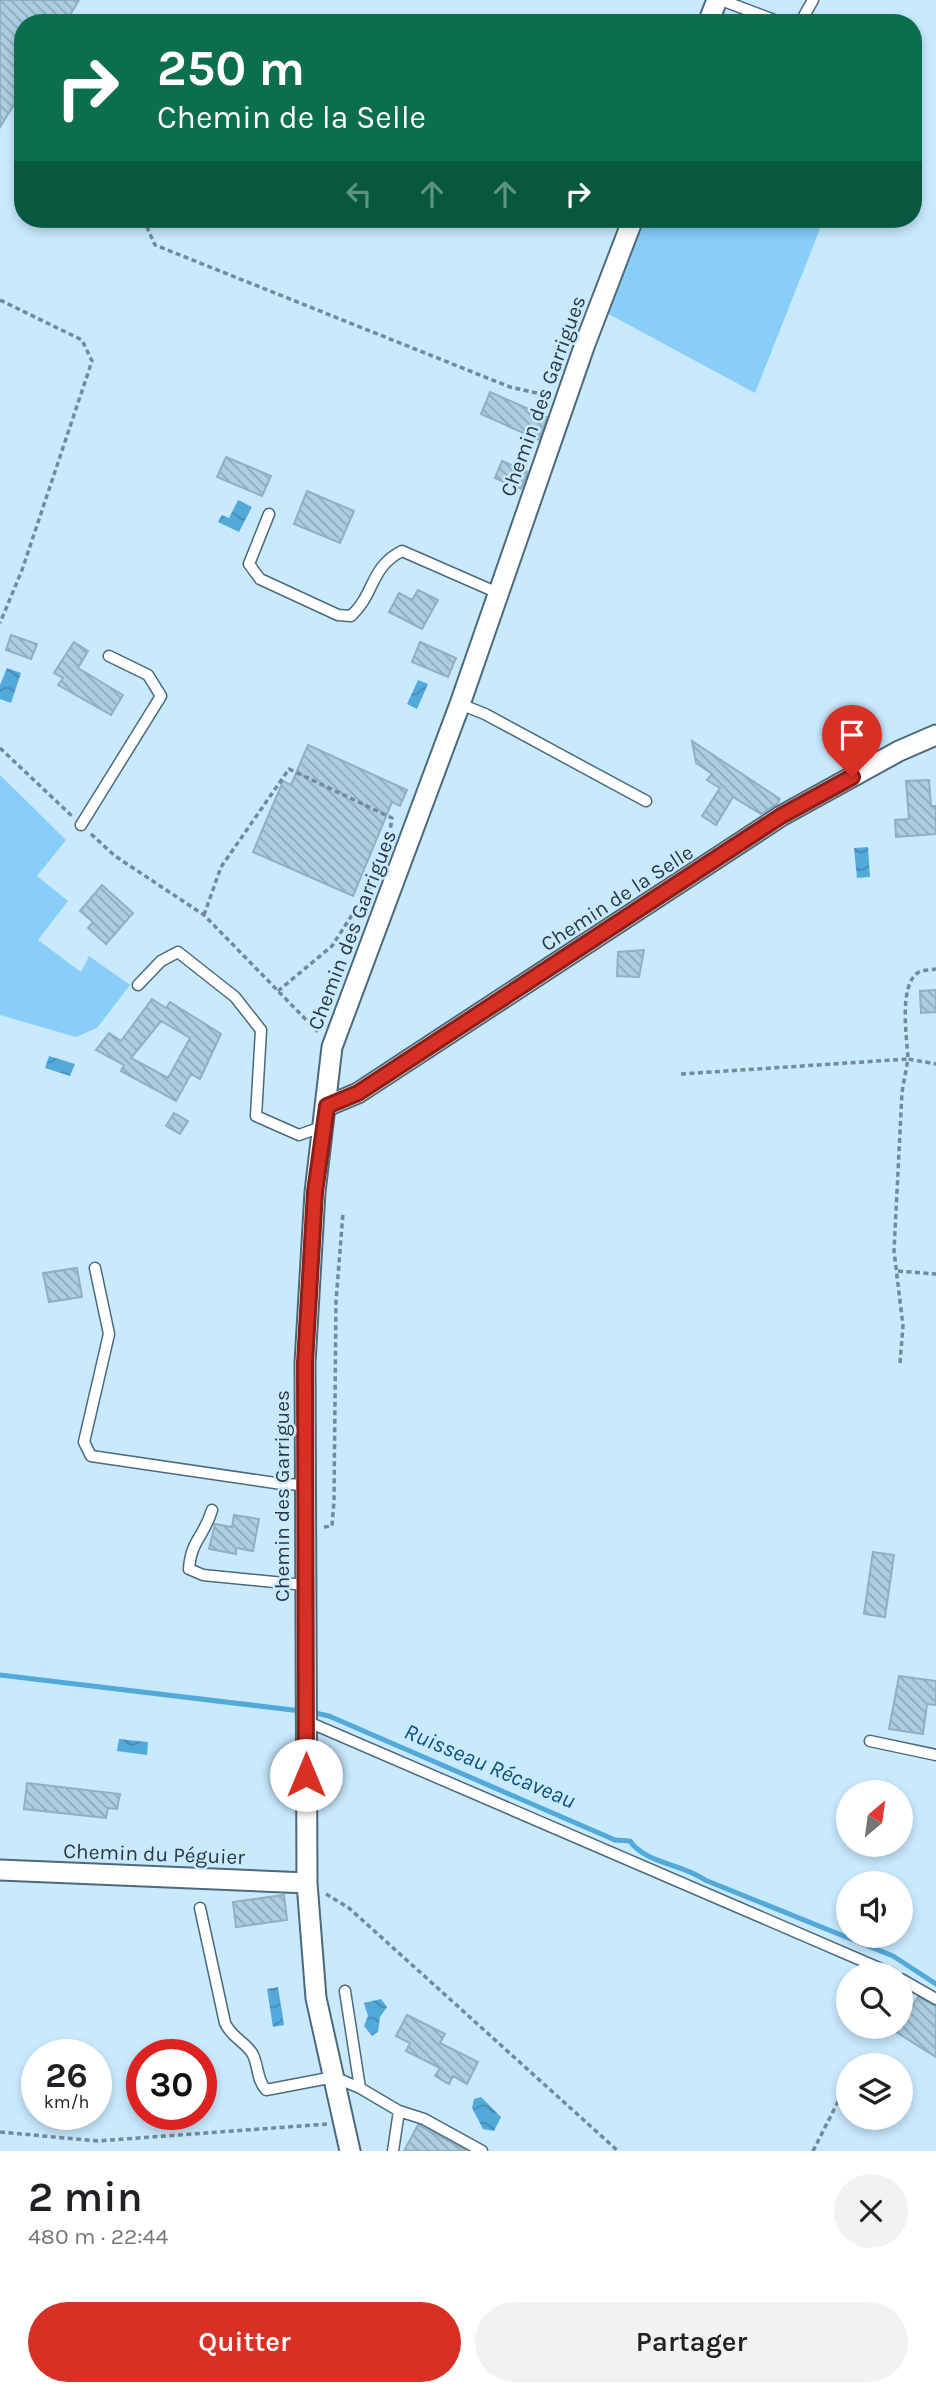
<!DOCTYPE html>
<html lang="fr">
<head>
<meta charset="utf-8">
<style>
  body { margin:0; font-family:Karla,sans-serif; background:#f2f2f2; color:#202124; height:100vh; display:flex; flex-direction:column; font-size:26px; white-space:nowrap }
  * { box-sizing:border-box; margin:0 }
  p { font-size:23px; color:#757577 }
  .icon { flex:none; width:38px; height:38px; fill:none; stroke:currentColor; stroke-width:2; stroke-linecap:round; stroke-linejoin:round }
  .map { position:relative; height:2151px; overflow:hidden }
  .side { display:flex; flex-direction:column; background:#fff; flex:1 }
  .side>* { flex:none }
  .hud { position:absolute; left:14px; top:14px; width:908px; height:214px; border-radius:28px; box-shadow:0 4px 10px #0003; background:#0b6e4f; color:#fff; overflow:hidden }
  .needle { width:46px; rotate:29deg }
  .controls { position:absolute; left:836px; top:1780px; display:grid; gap:14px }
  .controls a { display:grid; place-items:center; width:77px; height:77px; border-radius:50%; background:#fff; box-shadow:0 4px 10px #0003; font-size:35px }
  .speed { position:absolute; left:21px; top:2039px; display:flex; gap:14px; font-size:35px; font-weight:700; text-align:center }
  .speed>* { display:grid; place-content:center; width:91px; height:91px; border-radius:50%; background:#fff; box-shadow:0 4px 10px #0003; line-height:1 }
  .speed small { font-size:18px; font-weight:400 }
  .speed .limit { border:10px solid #d22; background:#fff; color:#111 }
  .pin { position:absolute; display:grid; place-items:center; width:60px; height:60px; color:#fff; margin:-72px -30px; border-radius:50% 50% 50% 0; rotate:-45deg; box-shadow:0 0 7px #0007 }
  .pin .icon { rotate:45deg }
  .me { position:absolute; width:77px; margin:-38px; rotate:0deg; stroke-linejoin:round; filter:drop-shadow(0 0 5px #0008) }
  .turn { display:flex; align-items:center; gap:24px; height:147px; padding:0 28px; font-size:32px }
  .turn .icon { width:91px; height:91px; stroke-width:2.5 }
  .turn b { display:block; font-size:49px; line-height:60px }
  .lanes { display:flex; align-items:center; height:66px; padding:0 28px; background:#0003; justify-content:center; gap:35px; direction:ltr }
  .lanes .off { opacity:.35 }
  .round { display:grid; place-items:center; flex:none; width:74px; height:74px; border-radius:37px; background:#f2f2f2 }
  .headline { display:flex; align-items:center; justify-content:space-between; height:119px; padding:0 28px }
  h1 { font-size:42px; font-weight:600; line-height:52px }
  .primary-button { display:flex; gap:14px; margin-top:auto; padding:14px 28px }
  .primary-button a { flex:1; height:80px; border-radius:42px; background:#d93025; color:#fff; font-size:28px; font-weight:600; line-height:80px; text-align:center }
  .primary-button a+a { background:#f2f2f2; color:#202124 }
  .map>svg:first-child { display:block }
  .grass { fill:#88cef8 }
  .water { fill:url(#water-waves) }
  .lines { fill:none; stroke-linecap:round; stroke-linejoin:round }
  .stream { stroke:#52aadb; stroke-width:5 }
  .building { fill:url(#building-back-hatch); stroke:#8fafc3; stroke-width:2; fill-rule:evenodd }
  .service-casing { stroke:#4c6a7c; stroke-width:13 }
  .minor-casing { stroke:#4c6a7c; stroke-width:23 }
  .path { stroke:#738a98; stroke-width:3.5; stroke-dasharray:5 3.5; stroke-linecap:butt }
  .service { stroke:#fff; stroke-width:10 }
  .minor { stroke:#fff; stroke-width:19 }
  .route-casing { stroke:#8d1f18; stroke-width:18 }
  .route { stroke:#d93025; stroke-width:12 }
  .labels { text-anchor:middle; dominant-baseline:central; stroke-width:5; stroke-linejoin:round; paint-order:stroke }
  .street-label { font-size:21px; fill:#2b3840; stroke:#c8e9fe }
  .water-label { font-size:23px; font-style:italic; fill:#0d5475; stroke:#c8e9fe }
</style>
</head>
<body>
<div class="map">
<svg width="936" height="2151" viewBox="0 0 936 2151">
  <defs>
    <pattern id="water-waves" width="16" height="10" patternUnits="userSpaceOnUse" patternTransform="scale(1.75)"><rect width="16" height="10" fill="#52aadb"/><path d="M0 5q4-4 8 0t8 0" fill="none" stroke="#448bb3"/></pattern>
    <pattern id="building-back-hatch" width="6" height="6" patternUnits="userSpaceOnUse" patternTransform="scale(1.75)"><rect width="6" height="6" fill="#adcee2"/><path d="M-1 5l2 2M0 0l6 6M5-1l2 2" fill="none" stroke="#8da8b9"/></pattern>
  </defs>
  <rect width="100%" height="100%" fill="#c8e9fe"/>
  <!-- grass -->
  <path class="grass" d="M 643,219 L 824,219 L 755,393 L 605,312 Z
    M 0,775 L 66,840 L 37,876 L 68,901 L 38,940 L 81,972 L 89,956 L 130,985 L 97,1028 L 76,1037 L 0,1015 Z"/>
  <!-- water -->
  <path class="water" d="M 238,500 L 252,507 L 239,532 L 218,522 L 222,515 L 229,518 Z
    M 7,668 L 21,673 L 11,703 L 0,699 L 0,685 Z
    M 418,680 L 428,684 L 417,709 L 407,704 Z
    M 868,847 L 870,877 L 857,878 L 854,848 Z
    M 49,1056 L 75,1064 L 70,1076 L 45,1068 Z
    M 119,1739 L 148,1742 L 147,1755 L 117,1751 Z
    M 901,1807 L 911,1809 L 905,1842 L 901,1841 Z
    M 278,1987 L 284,2025 L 273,2027 L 267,1989 Z
    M 381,1999 L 387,2007 L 380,2017 L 378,2032 L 372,2036 L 364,2026 L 368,2016 L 364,2003 Z
    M 481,2097 L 501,2117 L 494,2131 L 483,2129 L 472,2108 L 474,2099 Z"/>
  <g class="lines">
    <!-- stream -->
    <path class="stream" d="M 0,1675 L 301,1711
      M 310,1712 L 329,1716 L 615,1840 L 630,1841 C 646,1864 683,1864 705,1880 L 893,1956 L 936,1984"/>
  </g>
  <!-- building -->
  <path class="building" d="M 0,0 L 79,0 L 65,23 L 23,23 L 23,90 L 0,127 Z
    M 490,392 L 547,417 L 539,440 L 481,414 Z
    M 226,457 L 271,476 L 262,496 L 217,477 Z
    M 502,461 L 528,472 L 521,489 L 495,478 Z
    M 307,491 L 354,511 L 340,543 L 294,524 Z
    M 418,590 L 438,600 L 422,629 L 389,612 L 399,593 L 412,600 Z
    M 11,635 L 37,644 L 31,659 L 6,650 Z
    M 74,642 L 88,651 L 78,668 L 123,695 L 111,715 L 58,685 L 63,678 L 54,673 Z
    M 420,642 L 456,658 L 448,677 L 412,662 Z
    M 692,741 L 780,799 L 777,804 L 761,814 L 733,797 L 716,825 L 702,816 L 720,788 L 707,780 L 712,774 L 696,763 Z
    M 308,745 L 407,790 L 400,806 L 392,802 L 353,896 L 253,852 L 283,781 L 291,785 Z
    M 929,780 L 931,806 L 936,806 L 936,834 L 896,837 L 895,820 L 909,819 L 906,781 Z
    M 102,885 L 133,913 L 106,944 L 88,928 L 93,922 L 80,911 Z
    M 644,950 L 639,977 L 617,976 L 618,952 Z
    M 936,990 L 936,1012 L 921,1013 L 920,991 Z
    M 152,999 L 166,1008 L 170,1002 L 221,1034 L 200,1079 L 191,1074 L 176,1101 L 121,1071 L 124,1065 L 96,1050 L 109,1033 L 121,1041 ZM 161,1021 L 190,1038 L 168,1078 L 131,1058 Z
    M 174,1113 L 188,1121 L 180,1134 L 166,1126 Z
    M 77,1268 L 82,1297 L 49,1302 L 43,1273 Z
    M 234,1515 L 259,1519 L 253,1551 L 236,1548 L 236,1554 L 209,1549 L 215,1524 L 232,1527 Z
    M 873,1552 L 894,1555 L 885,1617 L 864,1614 Z
    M 899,1676 L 936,1681 L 936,1705 L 927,1704 L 923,1734 L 889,1729 Z
    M 27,1783 L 120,1794 L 117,1809 L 108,1808 L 106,1818 L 24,1809 Z
    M 284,1895 L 287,1920 L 236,1927 L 233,1902 Z
    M 918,1997 L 936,2006 L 936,2057 L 896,2032 Z
    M 407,2015 L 445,2034 L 440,2043 L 478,2062 L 467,2084 L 453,2076 L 449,2084 L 435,2076 L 440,2068 L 406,2051 L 410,2043 L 396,2036 Z
    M 418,2125 L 421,2126 L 467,2151 L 404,2151 Z"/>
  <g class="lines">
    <!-- service casing -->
    <g class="service-casing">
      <path id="service" d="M 721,0 L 782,23
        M 800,23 L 813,0
        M 269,514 L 249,564 L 260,579 L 338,615 L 351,616 C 375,594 370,567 402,551 L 498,593
        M 460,704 L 485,714 L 646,801
        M 81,825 L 161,696 L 148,675 L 109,656
        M 138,985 L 161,961 L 178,952 L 235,997 L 261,1030 L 256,1116 L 299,1135 L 324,1126
        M 95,1268 L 109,1334 L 84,1442 L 91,1456 L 282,1484 L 305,1485
        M 212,1510 C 204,1537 191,1540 189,1569 L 203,1575 L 305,1585
        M 306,1721 L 893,1974
        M 870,1741 L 936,1755
        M 200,1908 L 225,2023 C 232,2038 244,2041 252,2053 C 259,2065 256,2079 266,2090 L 334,2077 L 360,2088 L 345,1991
        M 901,1979 L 936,1999
        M 360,2088 L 399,2111 L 393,2151
        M 399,2111 L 424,2119 L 482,2151"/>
    </g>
    <!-- minor casing -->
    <g class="minor-casing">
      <path id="minor" d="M 708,23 L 717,0
        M 327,1106 L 358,1093 L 781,816 L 899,751 L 936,735
        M 0,1870 L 307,1883
        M 350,2151 L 316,1998 L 307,1883 L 305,1363 L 315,1192 L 332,1047 L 460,704 L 585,344 L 633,219"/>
    </g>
    <!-- path -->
    <path class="path" d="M 149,219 L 146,225 L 155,245 L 510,387 L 550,396
      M 0,300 L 82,340 L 92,361 L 22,570 L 0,623
      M 0,748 L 73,817
      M 91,834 L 115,856 L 204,915 L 319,1033
      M 204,915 L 221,867 L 289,769 L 392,818 L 389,837
      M 278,991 L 332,946 L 372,884
      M 681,1074 L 908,1059 C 907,1038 898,984 919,972 C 923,970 931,970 936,969
      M 898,1271 L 936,1274
      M 900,1363 L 903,1326 L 894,1251 L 902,1092 L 908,1059 L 936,1064
      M 324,1527 L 332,1526 L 334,1501 L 336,1301 L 343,1213
      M 326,1894 L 349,1908 L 618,2151
      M 0,2132 L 98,2141 L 328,2124
      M 813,2151 L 847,2084"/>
    <!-- service -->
    <use href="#service" class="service"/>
    <!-- minor -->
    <use href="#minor" class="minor"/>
  </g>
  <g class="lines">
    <!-- route casing -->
    <g class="route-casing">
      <path id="route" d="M 306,1775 L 305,1363 L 315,1192 L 327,1106 L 358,1093 L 781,816 L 852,777"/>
    </g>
    <!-- route -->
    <use href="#route" class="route"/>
  </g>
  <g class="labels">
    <!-- street labels -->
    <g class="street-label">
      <text transform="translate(543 396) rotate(-70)">Chemin des Garrigues</text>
      <text transform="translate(617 898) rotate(-33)">Chemin de la Selle</text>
      <text transform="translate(352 930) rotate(-69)">Chemin des Garrigues</text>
      <text transform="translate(282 1496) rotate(-90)">Chemin des Garrigues</text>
      <text transform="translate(154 1854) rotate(2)">Chemin du Péguier</text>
    </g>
    <!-- water labels -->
    <g class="water-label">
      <text transform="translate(490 1766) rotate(23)">Ruisseau Récaveau</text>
    </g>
  </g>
</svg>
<div class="controls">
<a><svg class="needle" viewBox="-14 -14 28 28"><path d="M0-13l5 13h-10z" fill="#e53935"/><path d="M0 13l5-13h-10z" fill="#757577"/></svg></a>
<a><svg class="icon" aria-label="sound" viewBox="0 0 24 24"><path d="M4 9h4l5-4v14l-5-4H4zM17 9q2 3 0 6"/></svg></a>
<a><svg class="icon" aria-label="search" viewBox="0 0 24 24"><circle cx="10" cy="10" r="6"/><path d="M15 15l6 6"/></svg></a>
<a><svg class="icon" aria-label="layers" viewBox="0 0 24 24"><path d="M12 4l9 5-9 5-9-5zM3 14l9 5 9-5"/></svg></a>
</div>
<div class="speed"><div>26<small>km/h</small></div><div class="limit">30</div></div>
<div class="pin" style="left:852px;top:777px;background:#d93025"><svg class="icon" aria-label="arrive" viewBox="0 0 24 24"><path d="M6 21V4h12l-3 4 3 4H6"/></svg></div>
<svg class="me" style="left:306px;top:1775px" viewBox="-20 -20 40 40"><circle r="19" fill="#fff"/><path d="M0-13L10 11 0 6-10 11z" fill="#d93025"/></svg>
<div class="hud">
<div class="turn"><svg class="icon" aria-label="right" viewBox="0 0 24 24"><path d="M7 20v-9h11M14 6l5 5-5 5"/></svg><div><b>250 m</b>Chemin de la Selle</div></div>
<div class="lanes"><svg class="icon off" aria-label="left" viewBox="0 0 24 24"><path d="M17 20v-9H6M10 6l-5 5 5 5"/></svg><svg class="icon off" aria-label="ahead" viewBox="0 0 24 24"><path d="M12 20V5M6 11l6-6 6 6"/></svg><svg class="icon off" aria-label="ahead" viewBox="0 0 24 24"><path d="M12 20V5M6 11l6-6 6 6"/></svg><svg class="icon" aria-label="right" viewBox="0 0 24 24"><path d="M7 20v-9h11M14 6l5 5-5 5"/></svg></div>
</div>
</div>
<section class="side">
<div class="headline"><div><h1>2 min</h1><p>480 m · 22:44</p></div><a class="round"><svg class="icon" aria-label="close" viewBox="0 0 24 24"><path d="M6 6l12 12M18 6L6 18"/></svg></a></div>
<div class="primary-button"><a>Quitter</a><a>Partager</a></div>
</section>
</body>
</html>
